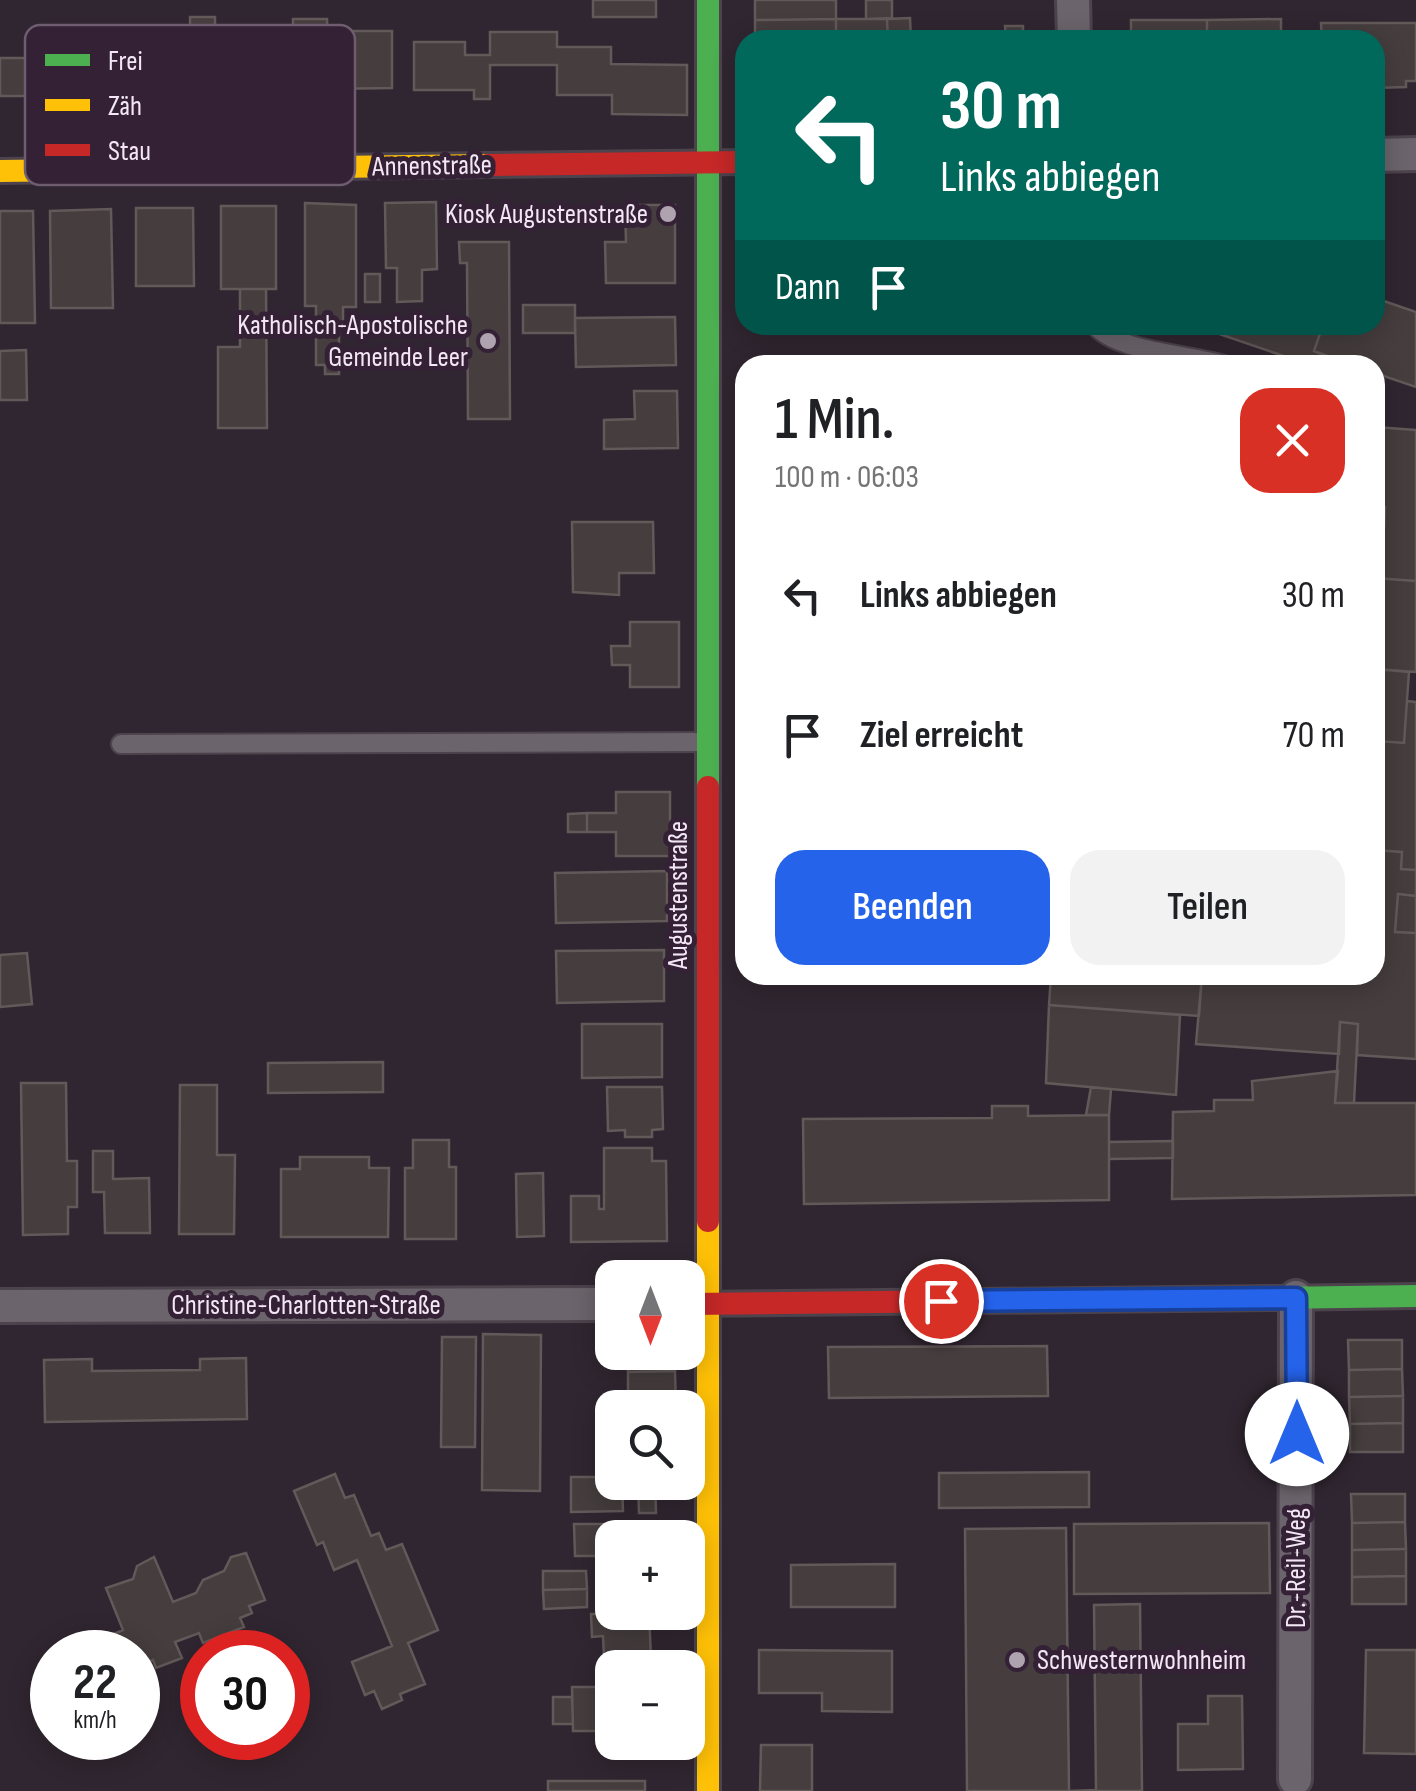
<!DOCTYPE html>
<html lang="de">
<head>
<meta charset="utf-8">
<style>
  body { margin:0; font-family:"Sofia Sans Condensed",sans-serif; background:#f2f2f2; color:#202124; height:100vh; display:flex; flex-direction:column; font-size:38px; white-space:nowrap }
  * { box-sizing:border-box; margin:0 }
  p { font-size:32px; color:#757577 }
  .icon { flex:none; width:55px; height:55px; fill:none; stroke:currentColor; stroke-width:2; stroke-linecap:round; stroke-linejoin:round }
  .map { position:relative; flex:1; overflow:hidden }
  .drawer { position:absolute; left:735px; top:355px; width:650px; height:630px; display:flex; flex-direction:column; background:#fff; border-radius:30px; box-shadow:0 5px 25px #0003 }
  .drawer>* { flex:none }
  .banner { position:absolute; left:735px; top:30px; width:650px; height:305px; border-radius:30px; box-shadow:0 5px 25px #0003; background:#00695c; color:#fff; overflow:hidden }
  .needle { width:65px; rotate:180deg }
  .tools { position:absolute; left:595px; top:1260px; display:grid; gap:20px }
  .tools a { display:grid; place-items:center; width:110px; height:110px; border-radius:20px; background:#fff; box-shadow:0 5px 25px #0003; font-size:50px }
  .speed { position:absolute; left:30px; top:1630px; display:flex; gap:20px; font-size:50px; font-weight:700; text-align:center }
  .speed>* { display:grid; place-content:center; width:130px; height:130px; border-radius:50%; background:#fff; box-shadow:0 5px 25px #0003; line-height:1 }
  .speed small { font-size:25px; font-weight:400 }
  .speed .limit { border:15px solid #d22; background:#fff; color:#111 }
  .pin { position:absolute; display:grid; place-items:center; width:85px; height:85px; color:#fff; margin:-42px; border:5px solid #fff; border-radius:50%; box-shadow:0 2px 10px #0007 }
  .me { position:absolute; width:110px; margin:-55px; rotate:0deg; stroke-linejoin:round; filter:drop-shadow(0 0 8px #0008) }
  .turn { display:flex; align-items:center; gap:35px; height:210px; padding:0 40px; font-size:45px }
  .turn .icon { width:130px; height:130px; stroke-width:2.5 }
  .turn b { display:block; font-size:70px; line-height:85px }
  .then { display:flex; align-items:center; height:95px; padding:0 40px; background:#0003; gap:20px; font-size:38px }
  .round { display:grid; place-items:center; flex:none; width:105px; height:105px; border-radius:30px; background:#f2f2f2 }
  .head { display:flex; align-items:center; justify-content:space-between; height:170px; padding:0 40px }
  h1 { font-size:60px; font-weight:600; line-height:75px }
  .primary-button { display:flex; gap:20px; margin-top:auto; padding:20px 40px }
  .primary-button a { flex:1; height:115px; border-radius:30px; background:#2563eb; color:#fff; font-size:40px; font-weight:600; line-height:115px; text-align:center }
  .primary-button a+a { background:#f2f2f2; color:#202124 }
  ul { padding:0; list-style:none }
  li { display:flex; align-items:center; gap:30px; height:140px; padding:0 40px }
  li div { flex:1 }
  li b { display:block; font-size:38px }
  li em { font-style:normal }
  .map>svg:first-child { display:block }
  .building { fill:#453d3e; stroke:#625959; stroke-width:2.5 }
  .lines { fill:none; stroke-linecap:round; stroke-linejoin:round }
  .lane-casing { stroke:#4c434d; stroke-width:22 }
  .street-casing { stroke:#4c434d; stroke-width:38 }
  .fast-casing { stroke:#4c434d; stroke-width:28 }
  .slow-casing { stroke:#4c434d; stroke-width:28 }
  .jam-casing { stroke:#4c434d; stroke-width:28 }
  .lane { stroke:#6c646c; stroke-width:18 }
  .street { stroke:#6c646c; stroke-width:32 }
  .fast { stroke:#4caf50; stroke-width:22 }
  .slow { stroke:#ffc107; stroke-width:22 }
  .jam { stroke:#c62828; stroke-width:22 }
  .route-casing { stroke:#184099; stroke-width:25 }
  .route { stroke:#2563eb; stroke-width:18 }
  .poi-dot { fill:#afa3b0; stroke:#342136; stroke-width:4 }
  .labels { text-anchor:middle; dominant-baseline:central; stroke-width:10; stroke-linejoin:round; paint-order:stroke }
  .street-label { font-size:28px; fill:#f4e7f5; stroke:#342136 }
  .poi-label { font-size:28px; fill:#f4e7f5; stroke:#342136; text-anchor:end }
  .key { fill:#342136; stroke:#6e5c6f; stroke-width:2.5 }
  .key-label { font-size:28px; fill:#f4e7f5 }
</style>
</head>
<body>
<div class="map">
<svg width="1416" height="1791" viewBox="0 0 1416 1791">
  <rect width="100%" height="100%" fill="#302631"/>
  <!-- building -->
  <path class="building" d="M 593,0 L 656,0 L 656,17 L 593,17 Z
    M 755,0 L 836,0 L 836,19 L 755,20 Z
    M 866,0 L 892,0 L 892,18 L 866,19 Z
    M 190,17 L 215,17 L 215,49 L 250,49 L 250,92 L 191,93 Z
    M 910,18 L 911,40 L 888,40 L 887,19 Z
    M 293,19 L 327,19 L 328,49 L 293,50 Z
    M 836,19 L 887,19 L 888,40 L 836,40 Z
    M 836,19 L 836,40 L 755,40 L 755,20 Z
    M 1281,19 L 1281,40 L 1207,40 L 1207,20 Z
    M 1131,20 L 1207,20 L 1207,40 L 1131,40 Z
    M 1321,23 L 1416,23 L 1416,81 L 1406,81 L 1406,87 L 1375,88 L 1375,40 L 1322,40 Z
    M 1005,26 L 1023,26 L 1023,40 L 1006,40 Z
    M 328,31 L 392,31 L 392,88 L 328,89 Z
    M 490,32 L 557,32 L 557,47 L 611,47 L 611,64 L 687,65 L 687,115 L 612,114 L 612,95 L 557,95 L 557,65 L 490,65 L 490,99 L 474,99 L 474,90 L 414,90 L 414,42 L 465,42 L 465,55 L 490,55 Z
    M 0,58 L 26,58 L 27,96 L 0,96 Z
    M 436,202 L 437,269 L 422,270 L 422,301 L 397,302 L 397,268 L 386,268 L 385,203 Z
    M 305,203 L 356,205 L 356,307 L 343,307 L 343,327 L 316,327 L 316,306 L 305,306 Z
    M 625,205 L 675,205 L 675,283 L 606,283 L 605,242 L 626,242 Z
    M 221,206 L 276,206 L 276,289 L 221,289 Z
    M 136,208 L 193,208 L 194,286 L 136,286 Z
    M 111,209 L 113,308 L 51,308 L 50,211 Z
    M 0,211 L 33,211 L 35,323 L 0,323 Z
    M 459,242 L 509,242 L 510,419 L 468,419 L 467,263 L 460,263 Z
    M 365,274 L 380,274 L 380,302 L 365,302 Z
    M 240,289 L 266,289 L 267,428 L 218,428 L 218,347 L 240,347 Z
    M 1375,298 L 1416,312 L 1416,387 L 1375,373 L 1375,365 L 1352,365 L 1314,351 L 1323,325 L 1375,325 Z
    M 523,305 L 575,305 L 575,333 L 523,333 Z
    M 675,317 L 676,365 L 576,367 L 575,318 Z
    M 1193,325 L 1323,325 L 1314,351 L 1321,354 L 1317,365 L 1310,365 Z
    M 316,327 L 339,327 L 339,374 L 325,374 L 325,365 L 316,365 Z
    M 26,350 L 27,400 L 0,400 L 0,351 Z
    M 634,391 L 677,391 L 678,448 L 604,449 L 604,420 L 635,419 Z
    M 1375,427 L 1416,430 L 1416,581 L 1375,578 L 1375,528 L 1384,528 L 1385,507 L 1375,507 Z
    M 572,522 L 653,522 L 654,573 L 619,573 L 619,595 L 573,592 Z
    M 1375,578 L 1416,581 L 1416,672 L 1375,669 Z
    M 630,622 L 679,622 L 679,687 L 630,687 L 630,665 L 612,665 L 611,646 L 630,646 Z
    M 1375,669 L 1409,672 L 1404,743 L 1378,741 L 1375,780 Z
    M 1407,701 L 1416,702 L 1416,870 L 1401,869 L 1402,852 L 1375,850 L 1378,741 L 1404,743 Z
    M 616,792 L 670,792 L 670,856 L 616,856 L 616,832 L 587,832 L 587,813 L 616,813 Z
    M 587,813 L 587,832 L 568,832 L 568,814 Z
    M 1375,850 L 1402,852 L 1401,869 L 1416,870 L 1416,896 L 1398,894 L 1395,932 L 1416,933 L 1416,1059 L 1357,1055 L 1358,1024 L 1340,1022 L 1339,1054 L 1196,1044 L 1202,975 L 1375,975 Z
    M 667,871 L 667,921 L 556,923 L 555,873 Z
    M 1398,894 L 1416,896 L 1416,933 L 1395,932 Z
    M 664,950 L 664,1001 L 557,1003 L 556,951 Z
    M 27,953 L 32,1004 L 0,1007 L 0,955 Z
    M 1051,975 L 1202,975 L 1199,1016 L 1049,1005 Z
    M 1049,1005 L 1180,1015 L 1176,1095 L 1046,1083 Z
    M 1340,1022 L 1358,1024 L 1354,1103 L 1335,1103 Z
    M 582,1024 L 662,1024 L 662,1077 L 582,1078 Z
    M 383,1062 L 383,1092 L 268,1093 L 268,1063 Z
    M 1338,1071 L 1335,1103 L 1416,1103 L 1416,1195 L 1172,1199 L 1173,1112 L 1214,1111 L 1214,1100 L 1253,1100 L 1252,1081 Z
    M 21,1083 L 66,1083 L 67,1161 L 77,1161 L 77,1207 L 68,1207 L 68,1234 L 23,1235 Z
    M 180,1085 L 217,1085 L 217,1155 L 235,1155 L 234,1234 L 179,1234 Z
    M 607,1087 L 662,1087 L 663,1129 L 652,1130 L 652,1137 L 625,1137 L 625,1130 L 608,1131 Z
    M 1091,1087 L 1111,1089 L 1109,1115 L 1086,1115 Z
    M 992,1106 L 1028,1106 L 1028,1116 L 1109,1115 L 1109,1200 L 804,1204 L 803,1119 L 992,1118 Z
    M 413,1140 L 449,1140 L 449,1167 L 456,1167 L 456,1239 L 405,1239 L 405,1168 L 413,1168 Z
    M 1173,1141 L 1173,1158 L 1109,1159 L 1109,1142 Z
    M 604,1148 L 652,1148 L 652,1161 L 666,1161 L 667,1241 L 571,1242 L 571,1196 L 599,1196 L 599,1209 L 604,1209 Z
    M 93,1151 L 113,1151 L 113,1179 L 149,1178 L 150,1233 L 105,1233 L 104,1192 L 93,1192 Z
    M 300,1157 L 369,1157 L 369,1168 L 389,1168 L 388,1237 L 281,1237 L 281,1169 L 300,1169 Z
    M 543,1173 L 544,1236 L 517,1237 L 516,1174 Z
    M 483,1334 L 541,1335 L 540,1491 L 482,1490 Z
    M 442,1337 L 476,1337 L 475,1447 L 441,1447 Z
    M 1348,1340 L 1402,1340 L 1402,1369 L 1349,1370 Z
    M 1047,1346 L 1048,1396 L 829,1398 L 828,1347 Z
    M 627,1352 L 675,1352 L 675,1371 L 628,1372 Z
    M 246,1358 L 247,1419 L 45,1422 L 44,1360 L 92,1359 L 92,1371 L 200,1370 L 200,1359 Z
    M 1402,1369 L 1403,1396 L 1349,1397 L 1349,1370 Z
    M 675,1371 L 676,1408 L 628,1408 L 628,1372 Z
    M 1403,1396 L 1403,1423 L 1350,1424 L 1349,1397 Z
    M 1403,1423 L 1403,1452 L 1350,1452 L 1350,1424 Z
    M 1089,1472 L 1089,1507 L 939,1508 L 939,1473 Z
    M 335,1474 L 345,1498 L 354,1495 L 371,1536 L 379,1533 L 386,1550 L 402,1544 L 438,1630 L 408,1643 L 425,1684 L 400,1694 L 402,1700 L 382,1709 L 374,1691 L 365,1695 L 352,1662 L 392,1646 L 357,1560 L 334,1570 L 323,1542 L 317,1545 L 294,1491 Z
    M 571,1477 L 612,1477 L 612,1482 L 622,1482 L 623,1511 L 571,1512 Z
    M 638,1482 L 655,1482 L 656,1513 L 639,1513 Z
    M 1351,1494 L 1405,1494 L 1405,1522 L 1352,1523 Z
    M 1405,1522 L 1406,1549 L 1352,1550 L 1352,1523 Z
    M 1269,1523 L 1270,1593 L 1074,1594 L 1074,1524 Z
    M 574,1524 L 611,1524 L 611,1535 L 653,1538 L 612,1538 L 612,1574 L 603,1574 L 603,1556 L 575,1556 Z
    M 1066,1528 L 1069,1791 L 967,1791 L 965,1529 Z
    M 1406,1549 L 1406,1576 L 1352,1577 L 1352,1550 Z
    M 246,1553 L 265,1600 L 249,1606 L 252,1613 L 240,1618 L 244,1627 L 203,1643 L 199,1633 L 175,1642 L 182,1658 L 156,1668 L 153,1660 L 138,1666 L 138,1652 L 92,1652 L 108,1646 L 105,1638 L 123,1630 L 106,1588 L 133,1579 L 137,1566 L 154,1557 L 173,1602 L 196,1593 L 203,1580 L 224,1571 L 231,1557 Z
    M 895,1564 L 895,1607 L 791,1607 L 791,1565 Z
    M 543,1571 L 586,1571 L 587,1589 L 543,1590 Z
    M 1406,1576 L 1406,1604 L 1352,1604 L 1352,1577 Z
    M 587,1589 L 587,1607 L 544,1609 L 543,1590 Z
    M 1140,1604 L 1142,1791 L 1069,1791 L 1096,1790 L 1094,1605 Z
    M 649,1613 L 651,1658 L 604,1659 L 603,1636 L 592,1637 L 591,1614 Z
    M 759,1650 L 892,1651 L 892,1712 L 822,1711 L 822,1693 L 759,1693 Z
    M 1366,1650 L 1416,1650 L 1416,1754 L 1364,1753 Z
    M 572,1687 L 612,1687 L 612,1731 L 573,1731 Z
    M 1208,1696 L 1242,1696 L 1243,1769 L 1178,1770 L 1178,1724 L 1208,1724 Z
    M 553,1697 L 572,1697 L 573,1724 L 553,1724 Z
    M 761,1745 L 812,1745 L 812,1791 L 760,1791 Z
    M 548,1781 L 645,1781 L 645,1791 L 548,1791 Z"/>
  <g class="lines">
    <!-- lane casing -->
    <g class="lane-casing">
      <path id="lane" d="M 1095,325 C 1114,351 1192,355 1224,365
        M 121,744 L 707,742"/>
    </g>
    <!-- street casing -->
    <g class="street-casing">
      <path id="street" d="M 1073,0 L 1074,40
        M 1375,155 L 1416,154
        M 0,1306 L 612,1304
        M 1295,1779 L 1296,1297"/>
    </g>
    <!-- fast casing -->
    <g class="fast-casing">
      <path id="fast" d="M 708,0 L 708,787
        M 1274,1298 L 1416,1296"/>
    </g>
    <!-- slow casing -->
    <g class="slow-casing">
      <path id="slow" d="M 0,171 L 488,165
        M 708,1221 L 708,1791"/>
    </g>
    <!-- jam casing -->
    <g class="jam-casing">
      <path id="jam" d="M 488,165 L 745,162
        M 708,787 L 708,1221
        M 688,1304 L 1274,1298"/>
    </g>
    <!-- lane -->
    <use href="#lane" class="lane"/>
    <!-- street -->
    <use href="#street" class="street"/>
    <!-- fast -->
    <use href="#fast" class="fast"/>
    <!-- slow -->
    <use href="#slow" class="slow"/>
    <!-- jam -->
    <use href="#jam" class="jam"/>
  </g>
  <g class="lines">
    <!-- route casing -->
    <g class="route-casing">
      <path id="route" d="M 941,1301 L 1296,1298 L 1297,1434"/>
    </g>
    <!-- route -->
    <use href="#route" class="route"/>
  </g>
  <!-- markers -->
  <g class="poi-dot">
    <circle cx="668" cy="214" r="10"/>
    <circle cx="488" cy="341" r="10"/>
    <circle cx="1017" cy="1660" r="10"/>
  </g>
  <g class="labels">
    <!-- street labels -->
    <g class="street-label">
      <text transform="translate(432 166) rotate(-1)">Annenstraße</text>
      <text transform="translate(678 895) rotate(-90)">Augustenstraße</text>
      <text x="306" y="1305">Christine-Charlotten-Straße</text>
      <text transform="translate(1296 1568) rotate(-90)">Dr.-Reil-Weg</text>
    </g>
    <!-- poi labels -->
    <g class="poi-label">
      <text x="648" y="214">Kiosk Augustenstraße</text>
      <text x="468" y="325">Katholisch-Apostolische<tspan x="468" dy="32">Gemeinde Leer</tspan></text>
      <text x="1037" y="1660" text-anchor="start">Schwesternwohnheim</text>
    </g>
  </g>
  <!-- legend -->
  <rect x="25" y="25" width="330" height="160" rx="15" class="key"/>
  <rect x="45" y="54" width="45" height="12" fill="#4caf50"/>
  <rect x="45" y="99" width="45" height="12" fill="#ffc107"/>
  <rect x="45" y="144" width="45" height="12" fill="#c62828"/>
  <g class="key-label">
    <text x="108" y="70">Frei</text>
    <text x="108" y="115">Zäh</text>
    <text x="108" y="160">Stau</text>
  </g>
</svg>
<div class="tools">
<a><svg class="needle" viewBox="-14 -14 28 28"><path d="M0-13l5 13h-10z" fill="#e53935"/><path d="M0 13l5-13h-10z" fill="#757577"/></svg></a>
<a><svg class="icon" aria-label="search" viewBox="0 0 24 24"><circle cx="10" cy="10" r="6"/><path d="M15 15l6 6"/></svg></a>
<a>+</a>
<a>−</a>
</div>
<div class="speed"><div>22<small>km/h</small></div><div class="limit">30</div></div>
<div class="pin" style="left:941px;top:1301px;background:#d93025"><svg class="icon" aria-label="arrive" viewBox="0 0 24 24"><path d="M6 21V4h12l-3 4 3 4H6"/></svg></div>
<svg class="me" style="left:1297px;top:1434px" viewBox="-20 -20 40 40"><circle r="19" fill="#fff"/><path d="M0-13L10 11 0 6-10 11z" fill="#2563eb"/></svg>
<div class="banner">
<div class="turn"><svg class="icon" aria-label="left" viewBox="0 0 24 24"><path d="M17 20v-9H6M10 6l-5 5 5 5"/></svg><div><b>30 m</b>Links abbiegen</div></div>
<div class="then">Dann<svg class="icon" aria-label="arrive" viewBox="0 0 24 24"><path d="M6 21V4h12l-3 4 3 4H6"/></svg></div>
</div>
<section class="drawer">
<div class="head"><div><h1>1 Min.</h1><p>100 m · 06:03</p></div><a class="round" style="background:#d93025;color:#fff"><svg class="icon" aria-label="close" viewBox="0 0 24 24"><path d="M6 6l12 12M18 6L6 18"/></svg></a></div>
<ul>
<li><svg class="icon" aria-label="left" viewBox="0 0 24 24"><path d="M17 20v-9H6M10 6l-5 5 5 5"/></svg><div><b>Links abbiegen</b></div><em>30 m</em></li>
<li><svg class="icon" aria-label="arrive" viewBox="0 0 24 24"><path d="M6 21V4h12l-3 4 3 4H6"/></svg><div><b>Ziel erreicht</b></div><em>70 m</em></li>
</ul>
<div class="primary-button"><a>Beenden</a><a>Teilen</a></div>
</section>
</div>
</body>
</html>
